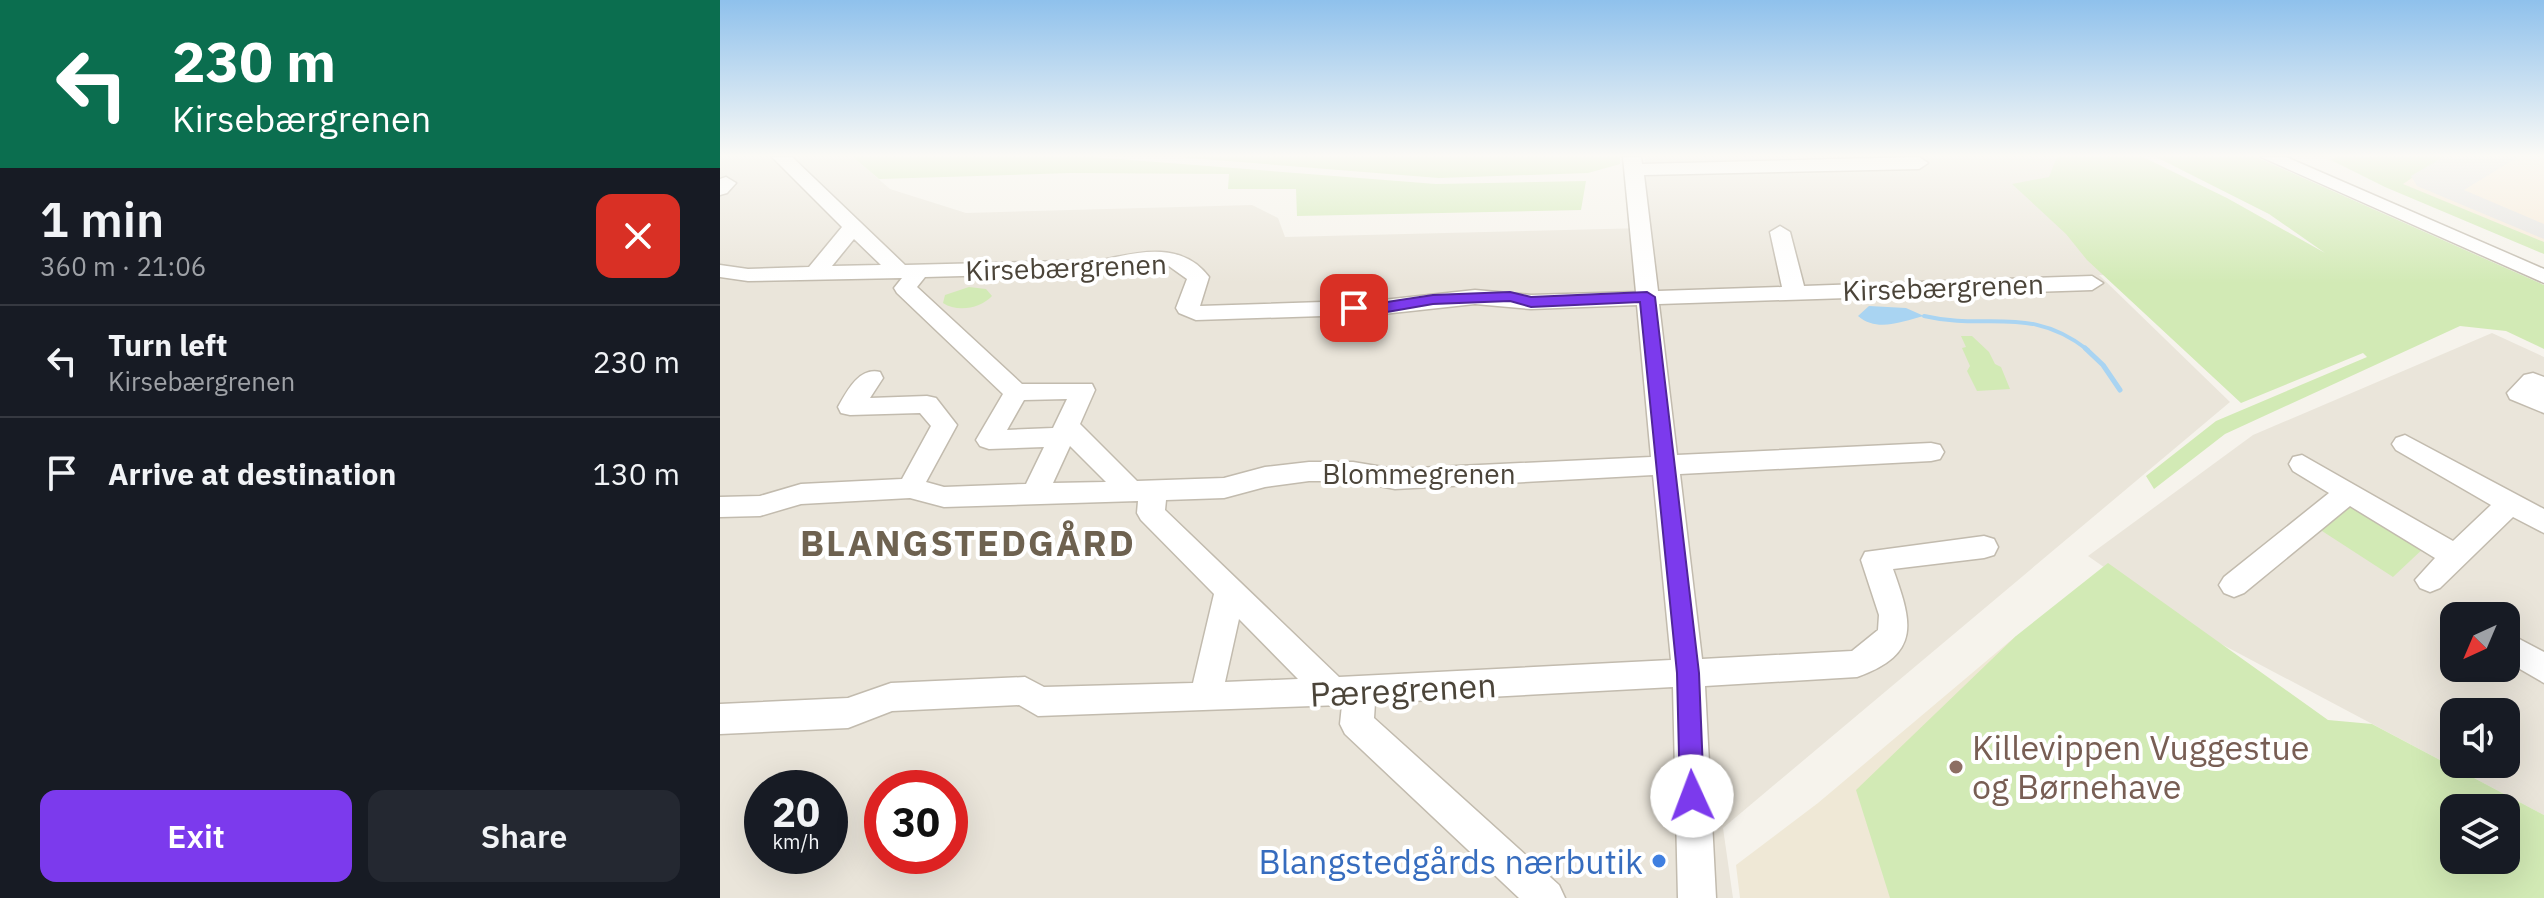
<!DOCTYPE html>
<html lang="en">
<head>
<meta charset="utf-8">
<style>
  body { margin:0; font-family:"IBM Plex Sans",sans-serif; background:#242831; color:#f1f3f6; height:100vh; display:flex; flex-direction:column; font-size:30px; white-space:nowrap }
  * { box-sizing:border-box; margin:0 }
  p { font-size:26px; color:#9ea1a6 }
  .icon { flex:none; width:44px; height:44px; fill:none; stroke:currentColor; stroke-width:2; stroke-linecap:round; stroke-linejoin:round }
  .map { position:relative; flex:1; overflow:hidden }
  .panel { display:flex; flex-direction:column; background:#171b24; width:720px }
  .panel>* { flex:none }
  .banner { background:#0b6e4f; color:#fff; overflow:hidden }
  .needle { width:52px; rotate:224deg }
  .buttons { position:absolute; left:1720px; top:602px; display:grid; gap:16px }
  .buttons a { display:grid; place-items:center; width:80px; height:80px; border-radius:16px; background:#171b24; box-shadow:0 8px 32px #0002; font-size:40px }
  .speed { position:absolute; left:24px; top:770px; display:flex; gap:16px; font-size:40px; font-weight:700; text-align:center }
  .speed>* { display:grid; place-content:center; width:104px; height:104px; border-radius:50%; background:#171b24; box-shadow:0 8px 32px #0002; line-height:1 }
  .speed small { font-size:20px; font-weight:400 }
  .speed .limit { border:12px solid #d22; background:#fff; color:#111 }
  .pin { position:absolute; display:grid; place-items:center; width:68px; height:68px; color:#fff; margin:-34px; border-radius:16px; box-shadow:0 4px 12px #0006 }
  .me { position:absolute; width:88px; margin:-44px; rotate:358deg; stroke-linejoin:round; filter:drop-shadow(0 0 6px #0008) }
  .turn { display:flex; align-items:center; gap:28px; height:168px; padding:0 40px; font-size:36px }
  .turn .icon { width:104px; height:104px; stroke-width:2.5 }
  .turn b { display:block; font-size:56px; line-height:68px }
  .round { display:grid; place-items:center; flex:none; width:84px; height:84px; border-radius:16px; background:#242831 }
  .summary { display:flex; align-items:center; justify-content:space-between; height:136px; padding:0 40px }
  h1 { font-size:48px; font-weight:600; line-height:60px }
  .cta { display:flex; gap:16px; margin-top:auto; padding:16px 40px }
  .cta a { flex:1; height:92px; border-radius:16px; background:#7c3aed; color:#fff; font-size:32px; font-weight:600; line-height:92px; text-align:center }
  .cta a+a { background:#242831; color:#f1f3f6 }
  ul { padding:0; list-style:none }
  li { display:flex; align-items:center; gap:24px; height:112px; padding:0 40px; border-top:2px solid #363941 }
  li div { flex:1 }
  li b { display:block; font-size:30px }
  li em { font-style:normal }
  main { display:flex; flex:1; min-height:0 }
  .map>svg:first-child { display:block }
  .residential { fill:#eae5da; fill-rule:evenodd }
  .commercial { fill:#f7ead8 }
  .education { fill:#efe8d6 }
  .green { fill:#d2eab5; fill-rule:evenodd }
  .parking { fill:#e5e3e0 }
  .water { fill:#a9d4f2 }
  .lines { fill:none; stroke-linecap:round; stroke-linejoin:round }
  .stream-far1 { stroke:#a9d4f2; stroke-width:4 }
  .stream { stroke:#a9d4f2; stroke-width:5 }
  .minor-casing { stroke:#c2bbae; stroke-width:3 }
  .minor { fill:#fff; fill-rule:evenodd }
  .route { fill:#7c3aed; stroke:#51269a; stroke-width:2 }
  .education-dot { fill:#8d6e63; stroke:#fff; stroke-width:3 }
  .shop-dot { fill:#3f7fe0; stroke:#fff; stroke-width:3 }
  .labels { text-anchor:middle; dominant-baseline:central; stroke-width:8; stroke-linejoin:round; paint-order:stroke }
  .street-label { font-size:28px; fill:#4b4439; stroke:#fff }
  .near-street-label { font-size:34px; fill:#4b4439; stroke:#fff }
  .near-education-label { font-size:34px; fill:#785e54; stroke:#fff; text-anchor:start }
  .near-shop-label { font-size:34px; fill:#366cbe; stroke:#fff; text-anchor:end }
  .district-label { font-size:36px; font-weight:bold; letter-spacing:2px; fill:#6e6250; stroke:#fff }
</style>
</head>
<body>
<main>
<section class="panel">
<div class="banner">
<div class="turn"><svg class="icon" aria-label="left" viewBox="0 0 24 24"><path d="M17 20v-9H6M10 6l-5 5 5 5"/></svg><div><b>230 m</b>Kirsebærgrenen</div></div>
</div>
<div class="summary"><div><h1>1 min</h1><p>360 m · 21:06</p></div><a class="round" style="background:#d93025;color:#fff"><svg class="icon" aria-label="close" viewBox="0 0 24 24"><path d="M6 6l12 12M18 6L6 18"/></svg></a></div>
<ul>
<li><svg class="icon" aria-label="left" viewBox="0 0 24 24"><path d="M17 20v-9H6M10 6l-5 5 5 5"/></svg><div><b>Turn left</b><p>Kirsebærgrenen</p></div><em>230 m</em></li>
<li><svg class="icon" aria-label="arrive" viewBox="0 0 24 24"><path d="M6 21V4h12l-3 4 3 4H6"/></svg><div><b>Arrive at destination</b></div><em>130 m</em></li>
</ul>
<div class="cta"><a>Exit</a><a>Share</a></div>
</section>
<div class="map">
<svg width="1824" height="898" viewBox="0 0 1824 898">
  <rect width="100%" height="100%" fill="#f6f3ec"/>
  <!-- residential -->
  <path class="residential" d="M 0,157 L 133,157 L 170,189 L 246,213 L 532,205 L 558,218 L 565,237 L 926,228 L 925,157 L 1420,157 L 1519,280 L 1379,275 L 1510,402 L 1003,828 L 1013,898 L 0,898 ZM 42,788 L 110,788 L 110,856 L 42,856 ZM 162,788 L 230,788 L 230,856 L 162,856 Z
    M 1772,333 L 1824,357 L 1824,815 L 1471,628 L 1368,556 L 1533,435 ZM 1734,616 L 1786,616 L 1786,668 L 1734,668 ZM 1734,712 L 1786,712 L 1786,764 L 1734,764 Z"/>
  <!-- commercial -->
  <path class="commercial" d="M 1602,157 L 1824,157 L 1824,251 Z"/>
  <!-- education -->
  <path class="education" d="M 1296,636 L 1370,898 L 1020,898 L 1016,865 L 1098,803 Z"/>
  <!-- green -->
  <path class="green" d="M 133,157 L 373,157 L 716,184 L 866,181 L 861,210 L 577,216 L 576,189 L 508,189 L 509,174 L 350,173 L 159,179 Z
    M 457,157 L 900,157 L 900,164 L 868,173 L 719,178 Z
    M 1337,157 L 1423,157 L 1507,198 L 1605,253 L 1549,214 L 1436,157 L 1536,157 L 1824,285 L 1824,349 L 1786,331 L 1740,326 L 1505,434 L 1434,489 L 1426,476 L 1496,421 L 1647,357 L 1643,353 L 1521,403 L 1367,260 L 1346,234 L 1292,184 L 1329,177 Z
    M 1616,157 L 1723,157 L 1683,184 L 1824,242 L 1824,254 L 1665,187 L 1611,160 Z
    M 249,287 L 266,289 L 272,296 C 261,308 238,313 223,303 L 225,295 Z
    M 1252,336 L 1269,352 L 1275,364 L 1281,367 L 1290,389 L 1257,391 L 1247,371 L 1250,366 L 1242,348 L 1246,347 L 1241,336 Z
    M 1627,505 L 1637,505 L 1707,545 L 1673,577 L 1599,529 Z
    M 1388,563 L 1608,720 L 1652,724 L 1824,815 L 1824,898 L 1170,898 L 1136,790 L 1296,636 ZM 1734,808 L 1786,808 L 1786,860 L 1734,860 Z"/>
  <!-- parking -->
  <path class="parking" d="M 1723,157 L 1798,157 L 1744,190 L 1824,224 L 1824,239 L 1697,186 L 1691,176 Z"/>
  <!-- water -->
  <path class="water" d="M 1149,306 L 1186,308 L 1204,316 C 1182,321 1158,333 1138,316 Z"/>
  <g class="lines">
    <!-- stream-far1 -->
    <path class="stream-far1" d="M 1204,316 C 1268,331 1309,304 1368,350"/>
    <!-- stream -->
    <path class="stream" d="M 1365,348 L 1383,365 L 1400,390"/>
    <!-- minor casing -->
    <g class="minor-casing">
      <path id="minor" d="M 52,157 L 72,157 L 185,265 L 383,260 C 420,251 463,242 489,277 L 480,306 L 663,300 L 755,290 L 811,295 L 916,292 L 903,157 L 921,157 L 922,164 L 1199,157 L 1208,163 L 1199,169 L 924,175 L 938,291 L 1062,287 L 1050,232 L 1060,226 L 1070,232 L 1084,286 L 1372,276 L 1383,283 L 1372,290 L 939,304 L 957,455 L 1211,443 L 1220,445 L 1224,452 L 1220,459 L 1211,461 L 960,474 L 982,659 L 1132,651 L 1158,630 L 1159,615 L 1141,560 L 1145,552 L 1264,536 L 1274,539 L 1278,547 L 1274,555 L 1264,558 L 1173,569 C 1192,622 1202,654 1137,677 L 985,686 L 996,898 L 958,898 L 953,687 L 655,703 L 654,718 L 839,885 L 845,898 L 799,898 L 625,734 L 620,724 L 622,705 L 318,716 L 299,705 L 172,711 L 128,728 L 0,734 L 0,704 L 128,698 L 171,683 L 305,677 L 324,687 L 473,683 L 494,594 L 421,520 L 417,513 L 418,501 L 224,507 L 190,498 L 81,504 L 40,516 L 0,517 L 0,497 L 40,496 L 81,484 L 182,479 L 211,426 L 200,413 L 130,415 L 121,413 L 118,407 C 127,391 139,367 160,372 L 163,378 L 150,398 L 207,396 L 216,398 L 237,425 L 206,482 L 224,487 L 306,484 L 324,447 L 269,449 L 260,446 L 256,440 L 283,394 L 177,293 L 174,288 L 182,278 L 28,281 L 0,277 L 0,265 L 28,269 L 89,267 L 122,227 ZM 134,239 L 161,265 L 112,266 ZM 446,264 L 467,279 L 456,308 L 459,313 L 476,320 L 663,314 L 755,304 L 811,309 L 917,305 L 931,457 L 675,469 L 633,462 L 589,462 L 545,467 L 504,478 L 417,481 L 360,424 L 375,390 L 372,384 L 302,384 L 197,287 L 205,277 L 383,272 L 410,266 ZM 347,399 L 333,428 L 287,430 L 304,400 ZM 350,446 L 386,482 L 333,483 ZM 933,475 L 951,660 L 619,677 L 445,510 L 446,500 L 504,498 L 545,487 L 589,481 L 633,481 L 675,489 ZM 519,619 L 578,679 L 505,682 Z
        M 1541,157 L 1566,157 L 1824,269 L 1824,283 Z
        M 6,177 L 16,183 L 7,193 L 0,195 L 0,179 Z
        M 1813,373 L 1824,377 L 1824,413 L 1790,399 L 1787,393 L 1804,375 Z
        M 1685,435 L 1824,509 L 1824,533 L 1793,517 L 1720,588 L 1710,592 L 1700,588 L 1695,580 L 1715,558 L 1630,506 L 1524,593 L 1514,597 L 1504,593 L 1499,585 L 1504,577 L 1609,493 L 1573,471 L 1569,464 L 1573,457 L 1582,455 L 1733,541 L 1771,505 L 1676,450 L 1672,444 L 1676,438 Z
        M 1786,632 L 1824,652 L 1824,683 L 1786,661 Z"/>
    </g>
    <!-- minor -->
    <use href="#minor" class="minor"/>
  </g>
  <!-- sky -->
  <linearGradient id="sky" x2="0" y2="1"><stop stop-color="#8fc1ec"/><stop offset="0.55" stop-color="#fbfaf6"/><stop offset="1" stop-color="#fbfaf6" stop-opacity="0"/></linearGradient>
  <rect width="1824" height="283" fill="url(#sky)"/>
  <!-- route -->
  <path class="route" d="M 790,292 L 811,297 L 927,292 L 935,297 L 979,673 L 984,796 L 981,804 L 972,807 L 963,804 L 960,796 L 957,673 L 920,302 L 811,307 L 790,301 L 713,304 L 667,312 L 634,313 L 626,308 L 634,303 L 667,302 L 713,295 Z"/>
  <!-- markers -->
  <circle class="education-dot" cx="1236" cy="767" r="8"/>
  <circle class="shop-dot" cx="939" cy="861" r="8"/>
  <g class="labels">
    <!-- street labels -->
    <g class="street-label">
      <text transform="translate(346 267) rotate(-2)">Kirsebærgrenen</text>
      <text transform="translate(1223 287) rotate(-2)">Kirsebærgrenen</text>
      <text x="699" y="473">Blommegrenen</text>
    </g>
    <!-- near-street labels -->
    <g class="near-street-label">
      <text transform="translate(683 689) rotate(-3)">Pæregrenen</text>
    </g>
    <!-- near-education labels -->
    <g class="near-education-label">
      <text x="1252" y="747">Killevippen Vuggestue<tspan x="1252" dy="39">og Børnehave</tspan></text>
    </g>
    <!-- near-shop labels -->
    <g class="near-shop-label">
      <text x="923" y="861">Blangstedgårds nærbutik</text>
    </g>
    <!-- district labels -->
    <g class="district-label">
      <text x="248" y="542">BLANGSTEDGÅRD</text>
    </g>
  </g>
</svg>
<div class="buttons">
<a><svg class="needle" viewBox="-14 -14 28 28"><path d="M0-13l5 13h-10z" fill="#e53935"/><path d="M0 13l5-13h-10z" fill="#9ea1a6"/></svg></a>
<a><svg class="icon" aria-label="sound" viewBox="0 0 24 24"><path d="M4 9h4l5-4v14l-5-4H4zM17 9q2 3 0 6"/></svg></a>
<a><svg class="icon" aria-label="layers" viewBox="0 0 24 24"><path d="M12 4l9 5-9 5-9-5zM3 14l9 5 9-5"/></svg></a>
</div>
<div class="speed"><div>20<small>km/h</small></div><div class="limit">30</div></div>
<div class="pin" style="left:634px;top:308px;background:#d93025"><svg class="icon" aria-label="arrive" viewBox="0 0 24 24"><path d="M6 21V4h12l-3 4 3 4H6"/></svg></div>
<svg class="me" style="left:972px;top:796px" viewBox="-20 -20 40 40"><circle r="19" fill="#fff"/><path d="M0-13L10 11 0 6-10 11z" fill="#7c3aed"/></svg>
</div>
</main>
</body>
</html>
